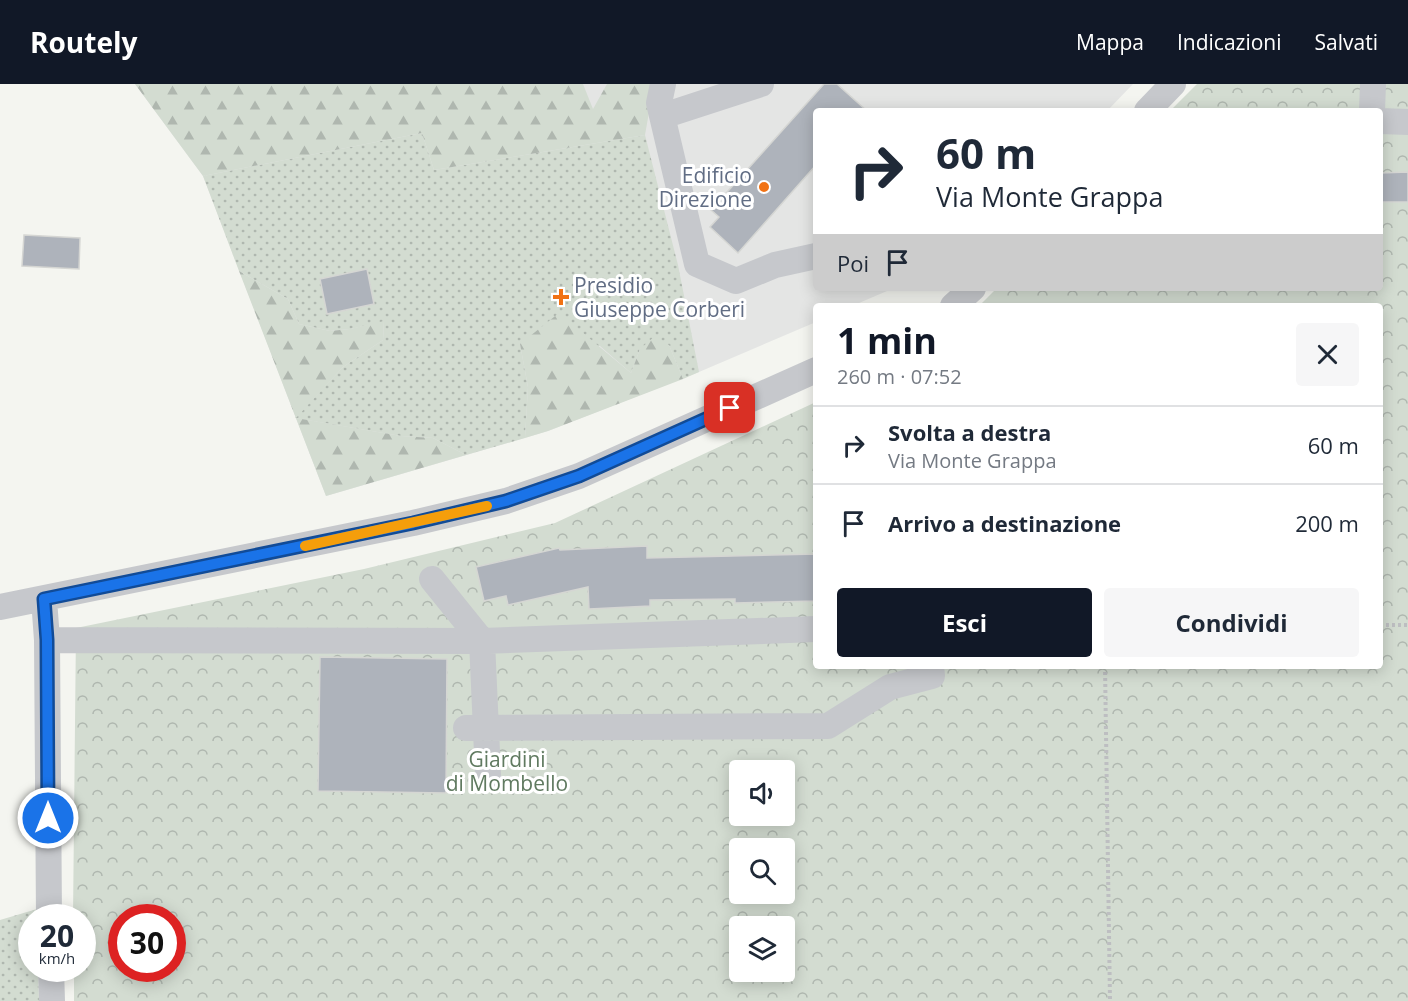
<!DOCTYPE html>
<html lang="it">
<head>
<meta charset="utf-8">
<style>
  body { margin:0; font-family:"Open Sans",sans-serif; background:#f6f6f7; color:#1f2937; height:100vh; display:flex; flex-direction:column; font-size:22px; white-space:nowrap }
  * { box-sizing:border-box; margin:0 }
  p { font-size:20px; color:#747a83 }
  .icon { flex:none; width:33px; height:33px; fill:none; stroke:currentColor; stroke-width:2; stroke-linecap:round; stroke-linejoin:round }
  .map { position:relative; flex:1; overflow:hidden }
  .drawer { position:absolute; left:813px; top:219px; width:570px; height:366px; display:flex; flex-direction:column; background:#fff; border-radius:6px; box-shadow:0 3px 15px #0003 }
  .drawer>* { flex:none }
  .hud { position:absolute; left:813px; top:24px; width:570px; height:183px; border-radius:6px; box-shadow:0 3px 15px #0003; background:#fff; color:#1f2937; overflow:hidden }
  .fabs { position:absolute; left:729px; top:676px; display:grid; gap:12px }
  .fabs a { display:grid; place-items:center; width:66px; height:66px; border-radius:6px; background:#fff; box-shadow:0 3px 15px #0003; font-size:30px }
  .speed { position:absolute; left:18px; top:820px; display:flex; gap:12px; font-size:30px; font-weight:700; text-align:center }
  .speed>* { display:grid; place-content:center; width:78px; height:78px; border-radius:50%; background:#fff; box-shadow:0 3px 15px #0003; line-height:1 }
  .speed small { font-size:15px; font-weight:400 }
  .speed .limit { border:9px solid #d22; background:#fff; color:#111 }
  .pin { position:absolute; display:grid; place-items:center; width:51px; height:51px; color:#fff; margin:-26px; border-radius:12px; box-shadow:0 3px 9px #0006 }
  .me { position:absolute; width:66px; margin:-33px; rotate:0deg; stroke-linejoin:round; filter:drop-shadow(0 0 4px #0008) }
  .turn { display:flex; align-items:center; gap:21px; height:126px; padding:0 24px; font-size:27px }
  .turn .icon { width:78px; height:78px; stroke-width:2.5 }
  .turn b { display:block; font-size:42px; line-height:51px }
  .then { display:flex; align-items:center; height:57px; padding:0 24px; background:#0003; gap:12px; font-size:22px }
  .round { display:grid; place-items:center; flex:none; width:63px; height:63px; border-radius:6px; background:#f6f6f7 }
  .overview { display:flex; align-items:center; justify-content:space-between; height:102px; padding:0 24px }
  h1 { font-size:36px; font-weight:700; line-height:45px; color:#111827 }
  .button { display:flex; gap:12px; margin-top:auto; padding:12px 24px }
  .button a { flex:1; height:69px; border-radius:6px; background:#111827; color:#fff; font-size:24px; font-weight:700; line-height:69px; text-align:center }
  .button a+a { background:#f6f6f7; color:#1f2937 }
  ul { padding:0; list-style:none }
  li { display:flex; align-items:center; gap:18px; height:78px; padding:0 24px; border-top:2px solid #e0e1e3 }
  li div { flex:1 }
  li b { display:block; font-size:22px }
  li em { font-style:normal }
  header { display:flex; align-items:center; gap:36px; box-sizing:border-box; height:84px; padding:0 30px; background:#111827; color:#fff }
  header strong { font-size:28px }
  nav { display:flex; gap:33px; margin-inline-start:auto; font-size:21px }
  .map>svg:first-child { display:block }
  .built { fill:#e4e5e4 }
  .grass { fill:url(#grass-dots); fill-rule:evenodd }
  .forest { fill:url(#forest-firs) }
  .park { fill:url(#park-crowns); fill-rule:evenodd }
  .building { fill:#aeb3bb; stroke:#d5d6d3; stroke-width:1.5 }
  .lines { fill:none; stroke-linecap:round; stroke-linejoin:round }
  .path { stroke:#bdbec1; stroke-width:4; stroke-dasharray:3 3; stroke-linecap:butt }
  .minor { stroke:#c6c8cc; stroke-width:26 }
  .route-casing { stroke:#114b97; stroke-width:15 }
  .route { stroke:#1a73e8; stroke-width:10 }
  .slow { stroke:#f59e0b; stroke-width:10 }
  .poi-dot { fill:#f17214; stroke:#fff; stroke-width:2 }
  .labels { text-anchor:middle; dominant-baseline:central; stroke-width:6; stroke-linejoin:round; paint-order:stroke }
  .poi-label { font-size:21px; fill:#616d84; stroke:#fff; text-anchor:end }
  .park-label { font-size:21px; fill:#607a60; stroke:#fff }
</style>
</head>
<body>
<header>
<strong>Routely</strong>
<nav><a>Mappa</a><a>Indicazioni</a><a>Salvati</a></nav>
</header>
<div class="map">
<svg width="1408" height="917" viewBox="0 0 1408 917">
  <defs>
    <pattern id="grass-dots" width="8" height="8" patternUnits="userSpaceOnUse" patternTransform="scale(1.5)"><rect width="8" height="8" fill="#d3dcd1"/><path d="M2 2h.1M6 6h.1" fill="none" stroke="#afb7af" stroke-width="1.8" stroke-linecap="round"/></pattern>
    <pattern id="forest-firs" width="22" height="20" patternUnits="userSpaceOnUse" patternTransform="scale(1.5)"><rect width="22" height="20" fill="#d3dcd1"/><path d="M5 1l3.5 6h-7zM16 11l3.5 6h-7z" fill="#afb7af"/></pattern>
    <pattern id="park-crowns" width="20" height="18" patternUnits="userSpaceOnUse" patternTransform="scale(1.5)"><rect width="20" height="18" fill="#d3dcd1"/><path d="M2 6a3 3 0 1 1 6 0M12 15a3 3 0 1 1 6 0" fill="none" stroke="#afb7af"/></pattern>
  </defs>
  <rect width="100%" height="100%" fill="#f4f5f0"/>
  <!-- built -->
  <path class="built" d="M 135,0 L 1133,0 L 1107,27 L 816,27 L 816,204 L 894,204 L 852,222 L 816,222 L 816,238 L 699,288 L 548,347 L 326,412 L 203,92 Z"/>
  <!-- grass -->
  <path class="grass" d="M 422,49 L 434,86 L 645,51 L 678,181 L 699,288 L 683,295 L 669,261 L 640,265 L 631,289 L 600,262 L 520,260 L 528,303 L 525,354 L 466,371 L 433,354 L 401,352 L 295,334 L 343,283 L 383,256 L 384,238 L 350,245 L 330,247 L 299,240 L 288,215 L 239,187 L 203,92 ZM 366,185 L 374,220 L 327,230 L 320,195 Z
    M 37,825 L 37,834 L 32,834 L 32,885 L 38,885 L 39,917 L 0,917 L 0,836 Z"/>
  <!-- forest -->
  <path class="forest" d="M 135,0 L 583,0 L 593,25 L 607,0 L 654,0 L 645,51 L 434,86 L 422,49 L 203,92 Z
    M 239,187 L 288,215 L 299,240 L 330,247 L 350,245 L 384,237 L 383,256 L 343,283 L 296,334 L 401,352 L 433,354 L 466,371 L 326,412 Z
    M 559,229 L 631,289 L 640,265 L 655,252 L 669,261 L 683,295 L 548,347 L 525,354 L 528,303 L 520,260 Z"/>
  <!-- park -->
  <path class="park" d="M 1197,0 L 1408,0 L 1408,917 L 74,917 L 74,885 L 82,885 L 82,834 L 73,834 L 76,544 L 364,485 L 555,439 L 816,318 L 816,582 L 1380,582 L 1380,222 L 979,222 L 997,204 L 1380,204 L 1380,27 L 1170,27 ZM 740,687 L 784,687 L 784,732 L 740,732 ZM 740,765 L 784,765 L 784,810 L 740,810 ZM 122,834 L 172,834 L 172,885 L 122,885 ZM 740,843 L 784,843 L 784,888 L 740,888 Z"/>
  <!-- building -->
  <path class="building" d="M 824,0 L 837,0 L 867,27 L 816,27 L 816,81 L 738,169 L 710,143 L 719,133 L 711,126 Z
    M 1408,88 L 1408,118 L 1380,118 L 1380,89 Z
    M 24,151 L 80,154 L 79,185 L 22,182 Z
    M 367,185 L 374,220 L 327,230 L 320,195 Z
    M 647,462 L 647,474 L 816,470 L 816,517 L 735,519 L 735,515 L 650,516 L 650,522 L 589,525 L 588,503 L 508,521 L 506,512 L 484,517 L 476,483 L 559,464 L 560,466 Z
    M 320,573 L 447,575 L 446,709 L 318,707 Z"/>
  <g class="lines">
    <!-- path -->
    <path class="path" d="M 1380,541 L 1408,541
      M 1105,582 L 1110,917"/>
    <!-- minor -->
    <path class="minor" d="M 663,0 L 659,19 L 697,180 L 736,197 L 775,181 L 816,172
      M 1147,27 L 1173,0
      M 1372,27 L 1373,0
      M 663,32 L 761,0
      M 1380,37 L 1408,38
      M 953,222 L 973,204
      M 432,495 L 482,557 L 488,691
      M 44,515 L 47,556 L 49,834
      M 0,523 L 413,439 L 506,417 L 579,392 L 816,286
      M 47,556 L 482,557 L 816,545
      M 466,644 L 828,642 L 890,603 L 932,592 L 931,582
      M 51,885 L 52,917"/>
  </g>
  <g class="lines">
    <!-- route casing -->
    <g class="route-casing">
      <path id="route" d="M 48,734 L 47,556 L 44,515 L 413,439 L 506,417 L 579,392 L 730,324"/>
    </g>
    <!-- route -->
    <use href="#route" class="route"/>
    <!-- slow -->
    <path class="slow" d="M 305,462 L 487,422"/>
  </g>
  <!-- markers -->
  <g class="poi-dot">
    <circle cx="764" cy="103" r="6"/>
    <path d="M558 204h6v6h6v6h-6v6h-6v-6h-6v-6h6z"/>
  </g>
  <g class="labels">
    <!-- poi labels -->
    <g class="poi-label">
      <text x="752" y="91">Edificio<tspan x="752" dy="24">Direzione</tspan></text>
      <text x="574" y="201" text-anchor="start">Presidio<tspan x="574" dy="24">Giuseppe Corberi</tspan></text>
    </g>
    <!-- park labels -->
    <g class="park-label">
      <text x="507" y="675">Giardini<tspan x="507" dy="24">di Mombello</tspan></text>
    </g>
  </g>
</svg>
<div class="fabs">
<a><svg class="icon" aria-label="sound" viewBox="0 0 24 24"><path d="M4 9h4l5-4v14l-5-4H4zM17 9q2 3 0 6"/></svg></a>
<a><svg class="icon" aria-label="search" viewBox="0 0 24 24"><circle cx="10" cy="10" r="6"/><path d="M15 15l6 6"/></svg></a>
<a><svg class="icon" aria-label="layers" viewBox="0 0 24 24"><path d="M12 4l9 5-9 5-9-5zM3 14l9 5 9-5"/></svg></a>
</div>
<div class="speed"><div>20<small>km/h</small></div><div class="limit">30</div></div>
<div class="pin" style="left:730px;top:324px;background:#d93025"><svg class="icon" aria-label="arrive" viewBox="0 0 24 24"><path d="M6 21V4h12l-3 4 3 4H6"/></svg></div>
<svg class="me" style="left:48px;top:734px" viewBox="-20 -20 40 40"><circle r="17" fill="#1a73e8" stroke="#fff" stroke-width="3"/><path d="M0-11L8 9 0 5-8 9z" fill="#fff"/></svg>
<div class="hud">
<div class="turn"><svg class="icon" aria-label="right" viewBox="0 0 24 24"><path d="M7 20v-9h11M14 6l5 5-5 5"/></svg><div><b>60 m</b>Via Monte Grappa</div></div>
<div class="then">Poi<svg class="icon" aria-label="arrive" viewBox="0 0 24 24"><path d="M6 21V4h12l-3 4 3 4H6"/></svg></div>
</div>
<section class="drawer">
<div class="overview"><div><h1>1 min</h1><p>260 m · 07:52</p></div><a class="round"><svg class="icon" aria-label="close" viewBox="0 0 24 24"><path d="M6 6l12 12M18 6L6 18"/></svg></a></div>
<ul>
<li><svg class="icon" aria-label="right" viewBox="0 0 24 24"><path d="M7 20v-9h11M14 6l5 5-5 5"/></svg><div><b>Svolta a destra</b><p>Via Monte Grappa</p></div><em>60 m</em></li>
<li><svg class="icon" aria-label="arrive" viewBox="0 0 24 24"><path d="M6 21V4h12l-3 4 3 4H6"/></svg><div><b>Arrivo a destinazione</b></div><em>200 m</em></li>
</ul>
<div class="button"><a>Esci</a><a>Condividi</a></div>
</section>
</div>
</body>
</html>
